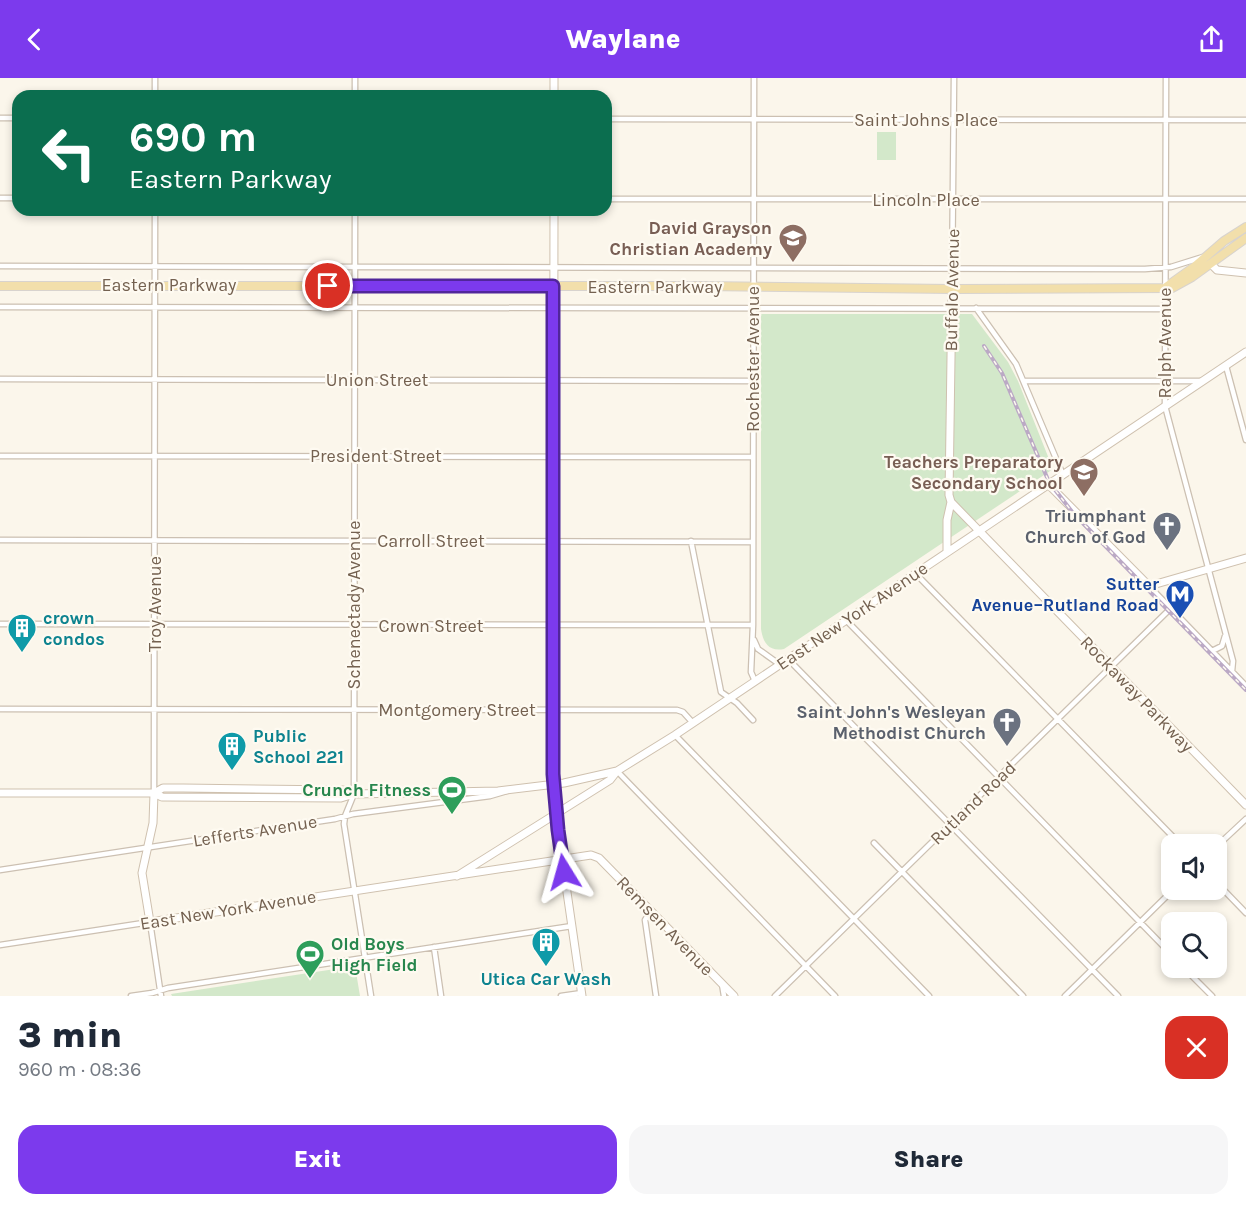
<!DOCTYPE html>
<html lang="en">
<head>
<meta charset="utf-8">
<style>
  body { margin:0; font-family:Karla,sans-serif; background:#f6f6f7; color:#1f2937; height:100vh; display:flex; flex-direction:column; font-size:22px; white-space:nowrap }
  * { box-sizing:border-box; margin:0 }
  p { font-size:20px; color:#747a83 }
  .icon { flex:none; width:33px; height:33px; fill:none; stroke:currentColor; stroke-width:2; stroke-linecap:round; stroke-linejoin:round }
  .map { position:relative; height:918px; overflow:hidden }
  .side { display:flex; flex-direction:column; background:#fff; flex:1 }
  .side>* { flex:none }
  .top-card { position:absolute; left:12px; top:12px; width:600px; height:126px; border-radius:18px; box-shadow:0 3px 9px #0003; background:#0b6e4f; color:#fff; overflow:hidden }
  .controls { position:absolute; left:1161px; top:756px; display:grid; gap:12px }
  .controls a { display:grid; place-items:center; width:66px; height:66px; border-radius:12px; background:#fff; box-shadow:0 3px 9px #0003; font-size:30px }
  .pin { position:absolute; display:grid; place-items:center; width:51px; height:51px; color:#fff; margin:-26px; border:3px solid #fff; border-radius:50%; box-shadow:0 2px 6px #0007 }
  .me { position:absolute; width:66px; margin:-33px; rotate:352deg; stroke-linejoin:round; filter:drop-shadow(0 0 4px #0008) }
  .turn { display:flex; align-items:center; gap:21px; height:126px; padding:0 18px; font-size:27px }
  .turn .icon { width:78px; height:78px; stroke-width:2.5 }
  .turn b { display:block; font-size:42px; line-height:51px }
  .round { display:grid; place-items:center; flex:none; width:63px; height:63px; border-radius:18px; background:#f6f6f7 }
  .head { display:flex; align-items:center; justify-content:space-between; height:102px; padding:0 18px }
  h1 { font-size:36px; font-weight:800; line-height:45px }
  .primary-button { display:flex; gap:12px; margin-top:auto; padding:12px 18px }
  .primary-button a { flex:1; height:69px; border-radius:18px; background:#7c3aed; color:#fff; font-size:24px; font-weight:800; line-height:69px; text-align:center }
  .primary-button a+a { background:#f6f6f7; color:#1f2937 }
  header { display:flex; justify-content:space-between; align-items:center; height:78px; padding:0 18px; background:#7c3aed; color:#fff; font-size:27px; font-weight:800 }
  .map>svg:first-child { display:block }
  .green { fill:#d3e8ca }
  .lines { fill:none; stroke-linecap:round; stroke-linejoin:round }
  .street-casing { stroke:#ccc0b2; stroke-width:7 }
  .secondary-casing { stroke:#cfc1af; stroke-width:9 }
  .primary-casing { stroke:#d8d3ce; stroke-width:10 }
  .street { stroke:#fff; stroke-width:4.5 }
  .secondary { stroke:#fff; stroke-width:7 }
  .primary { stroke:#f2dfab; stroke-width:8 }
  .rail-casing { stroke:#bba9c5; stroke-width:4 }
  .rail { stroke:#fefaf1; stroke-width:1.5; stroke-dasharray:4.5; stroke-linecap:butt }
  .route-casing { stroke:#51269a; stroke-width:15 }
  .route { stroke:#7c3aed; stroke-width:10 }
  .labels { text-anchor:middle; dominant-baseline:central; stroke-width:4.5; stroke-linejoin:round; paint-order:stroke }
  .street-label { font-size:18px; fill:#746150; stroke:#fefaf1 }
  .education-label { font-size:18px; font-weight:bold; fill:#785e54; stroke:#fefaf1; text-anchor:end }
  .worship-label { font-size:18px; font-weight:bold; fill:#5b616d; stroke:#fefaf1; text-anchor:end }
  .transit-label { font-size:18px; font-weight:bold; fill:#164399; stroke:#fefaf1; text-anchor:end }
  .culture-label { font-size:18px; font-weight:bold; fill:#0d838f; stroke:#fefaf1; text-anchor:start }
  .leisure-label { font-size:18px; font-weight:bold; fill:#27864d; stroke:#fefaf1; text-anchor:end }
</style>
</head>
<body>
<header><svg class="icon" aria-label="back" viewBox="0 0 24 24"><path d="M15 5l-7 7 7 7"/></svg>Waylane<svg class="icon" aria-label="share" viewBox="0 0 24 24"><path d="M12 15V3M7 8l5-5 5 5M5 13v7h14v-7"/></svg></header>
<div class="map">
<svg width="1246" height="918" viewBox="0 0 1246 918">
  <rect width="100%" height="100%" fill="#fbf6eb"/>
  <!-- green -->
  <path class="green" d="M 877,54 L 896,54 L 896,82 L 877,82 Z
    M 761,236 L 972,236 L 1008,284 L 1018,303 L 1053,391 L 784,571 C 768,574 763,564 761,551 Z
    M 355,888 L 360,918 L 172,918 L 171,916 Z"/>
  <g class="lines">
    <!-- street casing -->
    <g class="street-casing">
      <path id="street" d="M 754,0 L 753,547 L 751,594 L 755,603
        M 1166,0 L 1165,328 L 1233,583 L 1232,593
        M 155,18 L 155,0
        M 355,18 L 355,0
        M 0,40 L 18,40
        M 606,41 L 1246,42
        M 0,120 L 18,120
        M 606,121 L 1246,121
        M 355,132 L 354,716 L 345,738 L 344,746 L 371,918
        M 0,188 L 1145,191 L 1171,189 L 1203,179
        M 952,211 L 954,0
        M 0,229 L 1165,231
        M 976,230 L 1016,286 L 1063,397
        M 1226,288 L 1246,362
        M 0,301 L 753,303
        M 1024,303 L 1203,303
        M 0,378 L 753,379
        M 0,462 L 753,464
        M 691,463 L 721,614 L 737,625 L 753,642
        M 916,496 L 1180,766
        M 1149,508 L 1246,608
        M 846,542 L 1172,877
        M 0,546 L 753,547
        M 754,562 L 758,571 L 779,586
        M 1212,573 L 1222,568 L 1225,558
        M 788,581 L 1118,918
        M 0,631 L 677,632 L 683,634 L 693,645
        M 675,657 L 929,918
        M 617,693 L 835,918
        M 154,715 L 155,132
        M 874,765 L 1023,918
        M 1216,769 L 1246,741
        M 0,792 L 335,741 L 353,736 L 490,718 L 507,713
        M 1216,804 L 1246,835
        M 651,833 L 645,842 L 656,918
        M 0,867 L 150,844 L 161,918
        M 434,869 L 441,918
        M 1184,890 L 1212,918
        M 722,906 L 724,918
        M 131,918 L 152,915 L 168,910 L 572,848
        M 561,918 L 582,915
        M 775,918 L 1170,531
        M 1065,918 L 1173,812"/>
    </g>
    <!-- secondary casing -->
    <g class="secondary-casing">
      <path id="secondary" d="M 554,18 L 554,0
        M 554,132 L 553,696 L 558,752 L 582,918
        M 1211,186 L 1217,192 L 1246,195
        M 1048,406 L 1149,508 L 1246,480
        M 951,424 L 1246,727
        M 947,474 L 947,442 L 951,424 L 949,417 L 952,211
        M 0,715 L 154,715 L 162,719 L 341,720 L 354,716
        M 154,715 L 153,745 L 142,795 L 150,844 L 591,777 L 599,780 L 734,918
        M 154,715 L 163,710 L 183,710 L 343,712 L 354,716 L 498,713 L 564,705 L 617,693
        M 457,798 L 610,702 L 617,693 L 675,657 L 1246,274"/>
    </g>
    <!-- primary casing -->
    <g class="primary-casing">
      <path id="primary" d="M 0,208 L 701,208 L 952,211 L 1172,210 L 1192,199 L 1246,160
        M 1166,209 L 1194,189 L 1224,163 L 1246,149"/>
    </g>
    <!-- street -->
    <use href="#street" class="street"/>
    <!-- secondary -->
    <use href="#secondary" class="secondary"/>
    <!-- primary -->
    <use href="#primary" class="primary"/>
    <!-- rail casing -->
    <g class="rail-casing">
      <path id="rail" d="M 984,268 L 1002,295 L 1049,404 L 1073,435 L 1246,612"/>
    </g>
    <!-- rail -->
    <use href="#rail" class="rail"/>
  </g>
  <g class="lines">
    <!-- route casing -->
    <g class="route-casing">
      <path id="route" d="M 328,208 L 553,208 L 553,696 L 558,752 L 564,794"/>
    </g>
    <!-- route -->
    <use href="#route" class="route"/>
  </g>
  <!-- icons -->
  <defs>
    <g id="school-pin" transform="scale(1.5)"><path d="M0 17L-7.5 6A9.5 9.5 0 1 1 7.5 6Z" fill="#8d6e63" stroke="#fefaf1"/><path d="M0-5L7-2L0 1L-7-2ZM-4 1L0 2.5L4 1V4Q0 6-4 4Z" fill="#fff"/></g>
    <g id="church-pin" transform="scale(1.5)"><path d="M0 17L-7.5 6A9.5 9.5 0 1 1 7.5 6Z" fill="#6b7280" stroke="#fefaf1"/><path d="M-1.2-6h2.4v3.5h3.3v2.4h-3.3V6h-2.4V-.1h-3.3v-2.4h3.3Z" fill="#fff"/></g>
    <g id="metro-pin" transform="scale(1.5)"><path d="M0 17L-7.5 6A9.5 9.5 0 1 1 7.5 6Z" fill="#1a4fb4" stroke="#fefaf1"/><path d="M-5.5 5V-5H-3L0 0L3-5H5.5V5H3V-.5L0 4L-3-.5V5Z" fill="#fff"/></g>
    <g id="building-pin" transform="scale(1.5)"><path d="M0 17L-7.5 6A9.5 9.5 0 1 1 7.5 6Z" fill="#0f9aa8" stroke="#fefaf1"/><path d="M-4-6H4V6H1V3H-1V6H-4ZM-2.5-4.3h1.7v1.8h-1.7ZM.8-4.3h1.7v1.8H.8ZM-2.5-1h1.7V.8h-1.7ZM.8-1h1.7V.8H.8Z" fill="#fff"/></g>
    <g id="stadium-pin" transform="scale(1.5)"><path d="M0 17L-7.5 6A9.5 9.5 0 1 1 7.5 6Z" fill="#2e9e5b" stroke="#fefaf1"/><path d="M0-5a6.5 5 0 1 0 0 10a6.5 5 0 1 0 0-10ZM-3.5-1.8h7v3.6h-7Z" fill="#fff"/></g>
  </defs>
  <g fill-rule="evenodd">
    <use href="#school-pin" x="793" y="160"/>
    <use href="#school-pin" x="1084" y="394"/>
    <use href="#church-pin" x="1167" y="448"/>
    <use href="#metro-pin" x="1180" y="516"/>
    <use href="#building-pin" x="22" y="550"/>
    <use href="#church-pin" x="1007" y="644"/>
    <use href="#building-pin" x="232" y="668"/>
    <use href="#stadium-pin" x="452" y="712"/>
    <use href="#building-pin" x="546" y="864"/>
    <use href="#stadium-pin" x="310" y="876"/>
  </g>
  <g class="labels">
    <!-- street labels -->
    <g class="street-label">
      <text x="926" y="42">Saint Johns Place</text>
      <text x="926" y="122">Lincoln Place</text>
      <text x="169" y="207">Eastern Parkway</text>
      <text x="655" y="209">Eastern Parkway</text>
      <text transform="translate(952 212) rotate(-89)">Buffalo Avenue</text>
      <text transform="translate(1165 265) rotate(-90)">Ralph Avenue</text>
      <text transform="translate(753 281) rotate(-90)">Rochester Avenue</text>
      <text x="377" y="302">Union Street</text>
      <text x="376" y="378">President Street</text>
      <text x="431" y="463">Carroll Street</text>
      <text transform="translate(155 526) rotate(-90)">Troy Avenue</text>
      <text transform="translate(354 527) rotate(-90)">Schenectady Avenue</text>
      <text transform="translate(852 538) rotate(-34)">East New York Avenue</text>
      <text x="431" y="548">Crown Street</text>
      <text transform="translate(1137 616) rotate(46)">Rockaway Parkway</text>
      <text x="457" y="632">Montgomery Street</text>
      <text transform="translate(973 725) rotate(-44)">Rutland Road</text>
      <text transform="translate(255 753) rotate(-9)">Lefferts Avenue</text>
      <text transform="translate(228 832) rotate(-9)">East New York Avenue</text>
      <text transform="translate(665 848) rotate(46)">Remsen Avenue</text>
    </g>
    <!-- education labels -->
    <g class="education-label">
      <text x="772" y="150">David Grayson<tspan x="772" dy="21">Christian Academy</tspan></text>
      <text x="1063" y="384">Teachers Preparatory<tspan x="1063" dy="21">Secondary School</tspan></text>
    </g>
    <!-- worship labels -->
    <g class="worship-label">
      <text x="1146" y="438">Triumphant<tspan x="1146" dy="21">Church of God</tspan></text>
      <text x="986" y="634">Saint John's Wesleyan<tspan x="986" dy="21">Methodist Church</tspan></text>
    </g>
    <!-- transit labels -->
    <g class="transit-label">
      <text x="1159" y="506">Sutter<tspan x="1159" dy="21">Avenue–Rutland Road</tspan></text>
    </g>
    <!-- culture labels -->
    <g class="culture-label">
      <text x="43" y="540">crown<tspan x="43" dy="21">condos</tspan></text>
      <text x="253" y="658">Public<tspan x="253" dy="21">School 221</tspan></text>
      <text x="546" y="901" text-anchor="middle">Utica Car Wash</text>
    </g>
    <!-- leisure labels -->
    <g class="leisure-label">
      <text x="431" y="712">Crunch Fitness</text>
      <text x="331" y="866" text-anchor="start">Old Boys<tspan x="331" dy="21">High Field</tspan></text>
    </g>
  </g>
</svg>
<div class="controls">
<a><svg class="icon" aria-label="sound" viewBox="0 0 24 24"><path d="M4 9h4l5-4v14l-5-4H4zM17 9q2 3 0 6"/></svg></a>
<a><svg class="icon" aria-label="search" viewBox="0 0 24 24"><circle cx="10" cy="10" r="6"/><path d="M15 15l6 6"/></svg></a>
</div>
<div class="pin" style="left:328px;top:208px;background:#d93025"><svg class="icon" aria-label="arrive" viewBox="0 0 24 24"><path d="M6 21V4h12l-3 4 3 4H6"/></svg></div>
<svg class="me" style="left:564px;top:794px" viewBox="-20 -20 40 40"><path d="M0-17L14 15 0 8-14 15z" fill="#7c3aed" stroke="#fff" stroke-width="4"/></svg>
<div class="top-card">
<div class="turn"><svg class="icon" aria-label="left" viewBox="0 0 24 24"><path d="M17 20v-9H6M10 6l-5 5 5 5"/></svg><div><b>690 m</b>Eastern Parkway</div></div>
</div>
</div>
<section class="side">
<div class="head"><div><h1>3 min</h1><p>960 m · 08:36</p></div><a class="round" style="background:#d93025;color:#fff"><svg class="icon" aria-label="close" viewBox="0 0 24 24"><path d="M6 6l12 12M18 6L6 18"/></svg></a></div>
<div class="primary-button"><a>Exit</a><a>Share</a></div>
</section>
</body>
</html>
